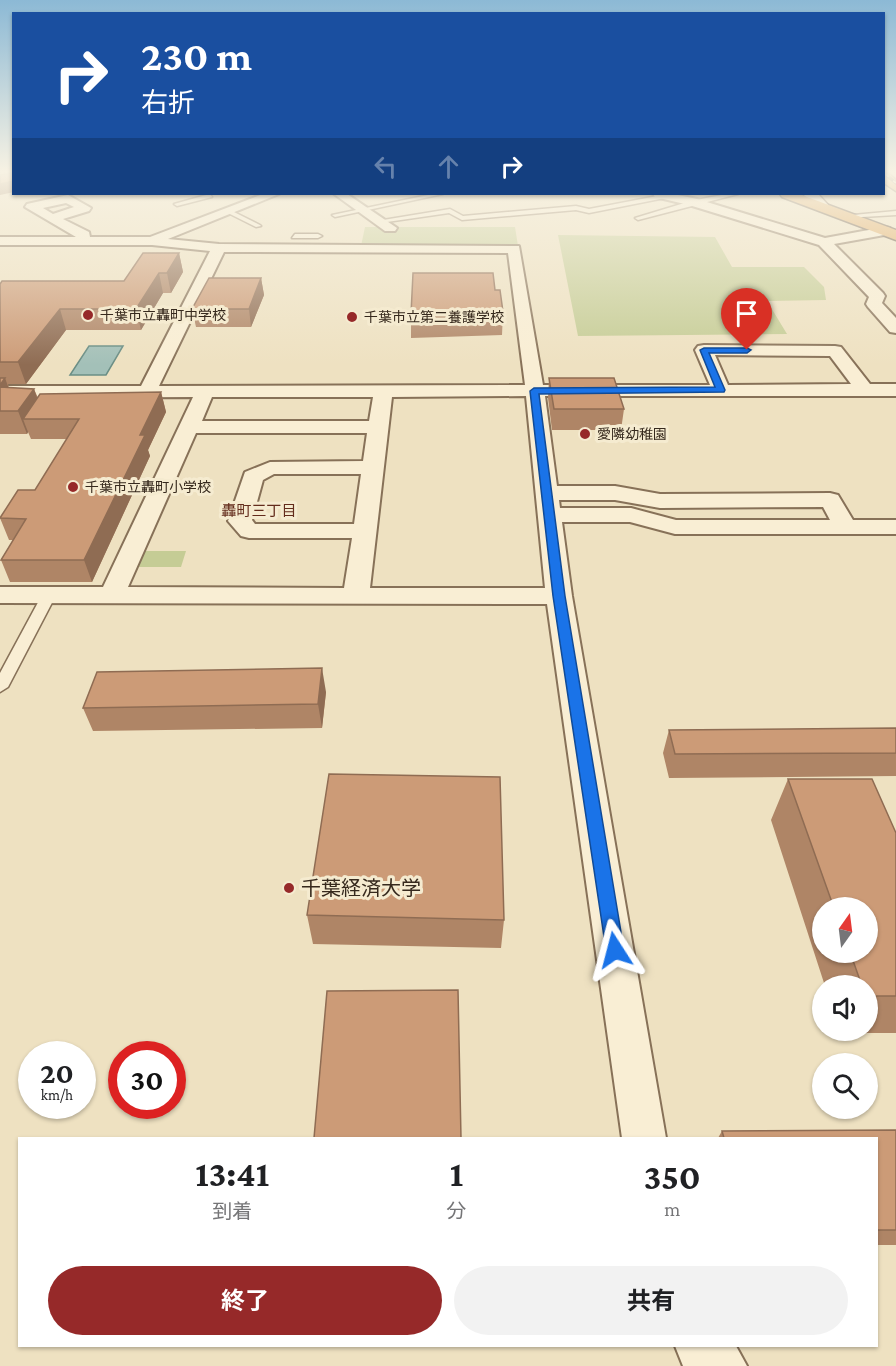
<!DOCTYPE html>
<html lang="ja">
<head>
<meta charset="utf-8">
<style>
  body { margin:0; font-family:"Crimson Pro","Noto Sans JP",serif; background:#f2f2f2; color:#202124; height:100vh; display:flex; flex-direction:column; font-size:22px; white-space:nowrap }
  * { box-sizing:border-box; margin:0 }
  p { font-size:20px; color:#757577 }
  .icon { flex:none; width:33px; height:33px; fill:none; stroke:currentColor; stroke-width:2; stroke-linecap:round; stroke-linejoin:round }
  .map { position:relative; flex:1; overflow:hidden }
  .panel { position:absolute; left:18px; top:1137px; width:860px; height:210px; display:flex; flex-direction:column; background:#fff; border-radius:0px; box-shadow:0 2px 4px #0004 }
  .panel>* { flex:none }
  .guide { position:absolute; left:12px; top:12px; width:873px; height:183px; border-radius:0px; box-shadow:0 2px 4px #0004; background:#1a4fa0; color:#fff; overflow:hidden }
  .needle { width:39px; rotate:14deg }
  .tools { position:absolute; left:812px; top:897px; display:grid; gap:12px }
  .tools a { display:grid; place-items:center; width:66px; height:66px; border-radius:50%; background:#fff; box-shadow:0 2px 4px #0004; font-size:30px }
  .speed { position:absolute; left:18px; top:1041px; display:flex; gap:12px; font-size:30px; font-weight:700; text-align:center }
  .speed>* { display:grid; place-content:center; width:78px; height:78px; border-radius:50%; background:#fff; box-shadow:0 2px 4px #0004; line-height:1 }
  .speed small { font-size:15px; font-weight:400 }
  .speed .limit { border:9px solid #d22; background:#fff; color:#111 }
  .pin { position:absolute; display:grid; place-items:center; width:51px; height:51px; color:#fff; margin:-62px -26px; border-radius:50% 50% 50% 0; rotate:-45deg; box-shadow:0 0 6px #0007 }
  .pin .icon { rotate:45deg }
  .me { position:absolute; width:66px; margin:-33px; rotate:351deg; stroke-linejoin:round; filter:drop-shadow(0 0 4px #0008) }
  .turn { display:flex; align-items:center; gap:21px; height:126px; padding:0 30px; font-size:27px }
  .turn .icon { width:78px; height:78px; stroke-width:2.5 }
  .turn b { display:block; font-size:42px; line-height:51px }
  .lanes { display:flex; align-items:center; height:57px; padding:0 30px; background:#0003; justify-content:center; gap:30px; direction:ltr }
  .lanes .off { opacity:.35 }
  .eta { display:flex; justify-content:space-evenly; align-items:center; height:102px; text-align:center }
  .eta b { font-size:36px; font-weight:700; line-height:42px }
  .cta { display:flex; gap:12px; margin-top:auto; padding:12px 30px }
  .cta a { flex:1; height:69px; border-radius:36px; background:#962929; color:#fff; font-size:24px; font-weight:700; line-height:69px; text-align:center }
  .cta a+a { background:#f2f2f2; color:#202124 }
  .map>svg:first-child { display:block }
  .green { fill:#c5cc95 }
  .water { fill:#a3c0b8; stroke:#6b8e85; stroke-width:1.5 }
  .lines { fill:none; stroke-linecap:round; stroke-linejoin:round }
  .lane-casing { stroke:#877158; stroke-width:3 }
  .street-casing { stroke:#877158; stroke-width:4 }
  .secondary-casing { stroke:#69533c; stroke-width:3 }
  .highway-casing { stroke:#54402d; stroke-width:3 }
  .lane { fill:#f9eed4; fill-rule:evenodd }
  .street { fill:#f9eed4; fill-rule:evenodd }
  .secondary { fill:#f9eed4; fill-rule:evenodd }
  .highway { fill:#dea151; fill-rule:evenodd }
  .rail-casing { stroke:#36291d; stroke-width:3 }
  .rail { stroke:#f5ebd0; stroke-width:2; stroke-dasharray:6; stroke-linecap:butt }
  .wall { fill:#af8566; fill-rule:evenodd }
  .shaded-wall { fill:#8f6c53 }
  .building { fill:#cc9b77; stroke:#8f6c53; stroke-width:1.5 }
  .route { fill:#1a73e8; stroke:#114b97; stroke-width:1.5 }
  .poi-dot { fill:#962929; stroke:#f5ebd0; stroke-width:2 }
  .labels { text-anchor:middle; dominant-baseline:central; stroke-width:6; stroke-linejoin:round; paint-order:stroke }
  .far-poi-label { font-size:14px; fill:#36291d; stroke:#f5ebd0; text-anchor:start }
  .far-neighbourhood-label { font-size:15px; fill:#632c1c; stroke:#f5ebd0 }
  .near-poi-label { font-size:20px; fill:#36291d; stroke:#f5ebd0; text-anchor:start }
</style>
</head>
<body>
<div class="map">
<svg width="896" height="1366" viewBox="0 0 896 1366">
  <rect width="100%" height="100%" fill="#eee1c1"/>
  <!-- green -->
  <path class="green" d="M 365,227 L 515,227 L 518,246 L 361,246 Z
    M 558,235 L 715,237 L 732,267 L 804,267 L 824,287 L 826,300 L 767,301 L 787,334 L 578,336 Z
    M 137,551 L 186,551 L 181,567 L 130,567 Z"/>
  <!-- water -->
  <path class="water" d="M 89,346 L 123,346 L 106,375 L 70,375 Z"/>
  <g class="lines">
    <!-- lane casing -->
    <g class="lane-casing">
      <path id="lane" d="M 210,194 L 212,197 L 177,206 L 174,204 Z
        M 433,194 L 443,194 L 335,217 L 332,215 Z
        M 668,194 L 670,197 L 589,213 L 576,210 L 462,220 L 449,213 L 380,223 L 377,221 L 450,209 L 463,216 L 576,206 L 589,209 Z
        M 727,194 L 738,194 L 638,220 L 635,218 L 691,201 Z
        M 228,209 L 260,225 L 261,226 L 256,227 L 226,212 Z
        M 896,211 L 896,215 L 845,218 L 842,216 Z
        M 295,234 L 318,234 L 322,236 L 318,238 L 292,238 Z
        M 49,591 L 56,595 L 8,687 L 0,692 L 0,673 L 42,595 Z"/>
    </g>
    <!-- street casing -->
    <g class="street-casing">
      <path id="street" d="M 263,194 L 279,194 L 168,239 L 219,244 L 519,246 L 543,385 L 710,385 L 695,350 L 698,346 L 704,345 L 835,346 L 841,347 L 870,384 L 896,384 L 896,396 L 545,396 L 557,486 L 615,486 L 660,494 L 830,493 L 838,495 L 853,520 L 896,520 L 896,534 L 675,534 L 630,522 L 562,522 L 572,596 L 666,1138 L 622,1138 L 547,604 L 0,603 L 0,587 L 103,587 L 193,397 L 0,398 L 0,386 L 141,386 L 210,251 L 152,245 L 0,245 L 0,237 L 76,237 L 25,207 L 27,204 L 68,195 L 91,208 L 89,211 L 63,219 L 89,232 L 90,237 L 150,237 ZM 66,203 L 74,207 L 53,214 L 43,208 ZM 224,252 L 508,253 L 525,385 L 159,386 ZM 715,355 L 830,356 L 851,384 L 728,385 ZM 526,396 L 545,588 L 370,588 L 392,397 ZM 212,397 L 373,397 L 369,421 L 202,421 ZM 196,433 L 367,433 L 363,461 L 270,462 L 245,472 L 228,521 L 241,536 L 249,538 L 352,538 L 344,588 L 128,587 ZM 274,474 L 361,474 L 354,524 L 255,524 L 252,520 L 263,480 ZM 559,500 L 615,500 L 660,508 L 823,507 L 830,520 L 676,520 L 631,508 L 560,508 Z
        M 334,194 L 347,194 L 397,228 L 395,231 L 385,231 Z
        M 653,194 L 673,194 L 697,199 L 825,238 L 885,227 L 890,228 L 892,231 L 890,234 L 834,244 L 883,293 L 885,296 L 882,303 L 896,318 L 896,333 L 890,332 L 868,307 L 866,304 L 869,297 L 819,245 L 689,205 L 655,197 Z
        M 675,1346 L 736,1346 L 747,1366 L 683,1366 Z"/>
    </g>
    <!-- secondary casing -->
    <g class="secondary-casing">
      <path id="secondary" d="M 803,194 L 818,194 L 830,207 L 828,210 L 818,210 Z"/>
    </g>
    <!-- highway casing -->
    <g class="highway-casing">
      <path id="highway" d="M 884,173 L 889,174 L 896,180 L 896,191 L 884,183 Z
        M 780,194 L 799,194 L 896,230 L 896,240 L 782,197 Z"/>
    </g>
    <!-- lane -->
    <use href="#lane" class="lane"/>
    <!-- street -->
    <use href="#street" class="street"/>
    <!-- secondary -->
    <use href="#secondary" class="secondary"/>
    <!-- highway -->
    <use href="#highway" class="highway"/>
    <!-- rail casing -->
    <g class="rail-casing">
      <path id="rail" d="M 884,173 L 896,183"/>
    </g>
    <!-- rail -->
    <use href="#rail" class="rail"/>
  </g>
  <!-- wall -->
  <path class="wall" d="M 179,253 L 183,272 L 171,293 L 163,293 L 141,330 L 66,330 L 26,384 L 8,384 L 9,388 L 34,389 L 38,398 L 161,392 L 166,412 L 148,450 L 150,456 L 92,582 L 10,582 L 1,560 L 13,540 L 9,540 L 0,518 L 35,490 L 67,439 L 31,439 L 28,432 L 27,434 L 0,434 L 0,284 L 124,281 Z
    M 261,278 L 264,295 L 251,327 L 196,327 L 192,309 Z
    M 495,290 L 503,312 L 502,335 L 411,338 L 411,314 Z
    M 549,378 L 624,409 L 621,430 L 552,430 L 548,398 Z
    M 326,692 L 322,728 L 93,731 L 83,708 Z
    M 896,728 L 896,776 L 669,778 L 663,753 L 669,730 Z
    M 788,779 L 896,833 L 896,1033 L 841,1033 L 840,1030 L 867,1030 L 867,986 L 825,986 L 771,820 ZM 822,908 L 867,908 L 867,952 L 822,952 Z
    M 307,915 L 504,920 L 501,948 L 313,944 Z
    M 896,1130 L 896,1245 L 876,1245 L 876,1138 L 718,1138 L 722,1131 Z"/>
  <!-- shaded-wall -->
  <path class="shaded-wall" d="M 14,181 L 14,192 L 0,195 L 0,184 Z
    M 179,253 L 183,272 L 171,293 L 167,273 Z
    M 159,273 L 163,293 L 141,330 L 136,309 Z
    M 261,278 L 264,295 L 251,327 L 249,309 Z
    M 60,309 L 66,330 L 26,384 L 18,362 Z
    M 5,378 L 13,400 L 0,392 L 0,385 Z
    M 34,389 L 42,412 L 23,419 L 28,432 L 27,434 L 18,411 Z
    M 161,392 L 166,412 L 148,450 L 150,456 L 92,582 L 84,560 L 140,435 Z
    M 322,668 L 326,692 L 322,728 L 318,704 Z"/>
  <!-- building -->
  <path class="building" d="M 11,173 L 14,173 L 14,181 L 0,184 L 0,175 Z
    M 143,253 L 179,253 L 167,273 L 159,273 L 136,309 L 60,309 L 18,362 L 0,362 L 0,284 L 2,281 L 124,281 Z
    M 413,273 L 493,273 L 495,290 L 500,290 L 503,312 L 411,314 Z
    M 209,278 L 261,278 L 249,309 L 192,309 Z
    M 0,378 L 5,378 L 0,385 Z
    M 549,378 L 614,378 L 624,409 L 554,409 Z
    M 0,387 L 34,389 L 18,411 L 0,411 Z
    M 161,392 L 140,435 L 145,435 L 84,560 L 1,560 L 26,519 L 0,518 L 18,490 L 35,490 L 79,419 L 23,419 L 40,394 Z
    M 322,668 L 318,704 L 83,708 L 97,672 Z
    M 896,728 L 896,753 L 675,754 L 669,730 Z
    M 329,774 L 500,777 L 504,920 L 307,915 Z
    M 788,779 L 872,779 L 896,833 L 896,996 L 867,996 L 867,986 L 862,986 L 850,952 L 867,952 L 867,908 L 834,908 Z
    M 458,990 L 461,1138 L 314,1138 L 327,991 Z
    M 896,1130 L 896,1230 L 876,1230 L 876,1138 L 724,1138 L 722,1131 Z"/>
  <!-- sky -->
  <linearGradient id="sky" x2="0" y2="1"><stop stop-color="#8cb9d5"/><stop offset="0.47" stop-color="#f7f2e3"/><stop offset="1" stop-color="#f7f2e3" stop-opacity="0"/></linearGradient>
  <rect width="896" height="365" fill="url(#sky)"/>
  <!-- route -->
  <path class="route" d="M 704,348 L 747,348 L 751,350 L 747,353 L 709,353 L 725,390 L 724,392 L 539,394 L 565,596 L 624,950 L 621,955 L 615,958 L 608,955 L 606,950 L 553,596 L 530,391 L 534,388 L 715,387 L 700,350 Z"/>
  <!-- markers -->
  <g class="poi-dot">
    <circle cx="88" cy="315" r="6"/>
    <circle cx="352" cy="317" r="6"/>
    <circle cx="585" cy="434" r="6"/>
    <circle cx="73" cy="487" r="6"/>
    <circle cx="289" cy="888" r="6"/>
  </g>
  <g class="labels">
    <!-- far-poi labels -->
    <g class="far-poi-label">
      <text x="100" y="315">千葉市立轟町中学校</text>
      <text x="364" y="317">千葉市立第二養護学校</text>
      <text x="597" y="434">愛隣幼稚園</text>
      <text x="85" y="487">千葉市立轟町小学校</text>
    </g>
    <!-- far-neighbourhood labels -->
    <g class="far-neighbourhood-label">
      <text x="259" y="511">轟町三丁目</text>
    </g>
    <!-- near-poi labels -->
    <g class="near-poi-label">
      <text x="301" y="888">千葉経済大学</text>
    </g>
  </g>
</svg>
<div class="tools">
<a><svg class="needle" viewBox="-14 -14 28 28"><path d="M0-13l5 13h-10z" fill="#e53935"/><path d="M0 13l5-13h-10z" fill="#757577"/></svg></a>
<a><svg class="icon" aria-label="sound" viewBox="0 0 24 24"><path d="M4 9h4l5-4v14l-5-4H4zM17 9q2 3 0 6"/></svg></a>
<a><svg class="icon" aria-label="search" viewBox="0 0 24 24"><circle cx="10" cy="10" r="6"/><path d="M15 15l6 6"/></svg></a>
</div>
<div class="speed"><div>20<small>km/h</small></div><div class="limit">30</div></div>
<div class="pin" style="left:747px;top:350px;background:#d93025"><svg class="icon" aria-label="arrive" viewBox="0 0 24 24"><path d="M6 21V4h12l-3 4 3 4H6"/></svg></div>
<svg class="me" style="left:615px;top:950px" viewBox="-20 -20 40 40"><path d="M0-17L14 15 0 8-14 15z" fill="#1a73e8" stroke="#fff" stroke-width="4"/></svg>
<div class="guide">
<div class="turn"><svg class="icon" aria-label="right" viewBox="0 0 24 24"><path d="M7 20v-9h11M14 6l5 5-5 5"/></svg><div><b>230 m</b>右折</div></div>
<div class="lanes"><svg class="icon off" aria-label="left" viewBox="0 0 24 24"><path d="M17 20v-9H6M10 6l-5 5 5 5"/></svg><svg class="icon off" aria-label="ahead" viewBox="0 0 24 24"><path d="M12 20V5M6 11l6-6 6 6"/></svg><svg class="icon" aria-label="right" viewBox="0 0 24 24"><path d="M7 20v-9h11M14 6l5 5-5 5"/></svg></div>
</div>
<section class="panel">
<div class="eta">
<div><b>13:41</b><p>到着</p></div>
<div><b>1</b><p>分</p></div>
<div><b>350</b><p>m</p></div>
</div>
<div class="cta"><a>終了</a><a>共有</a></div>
</section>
</div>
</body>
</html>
